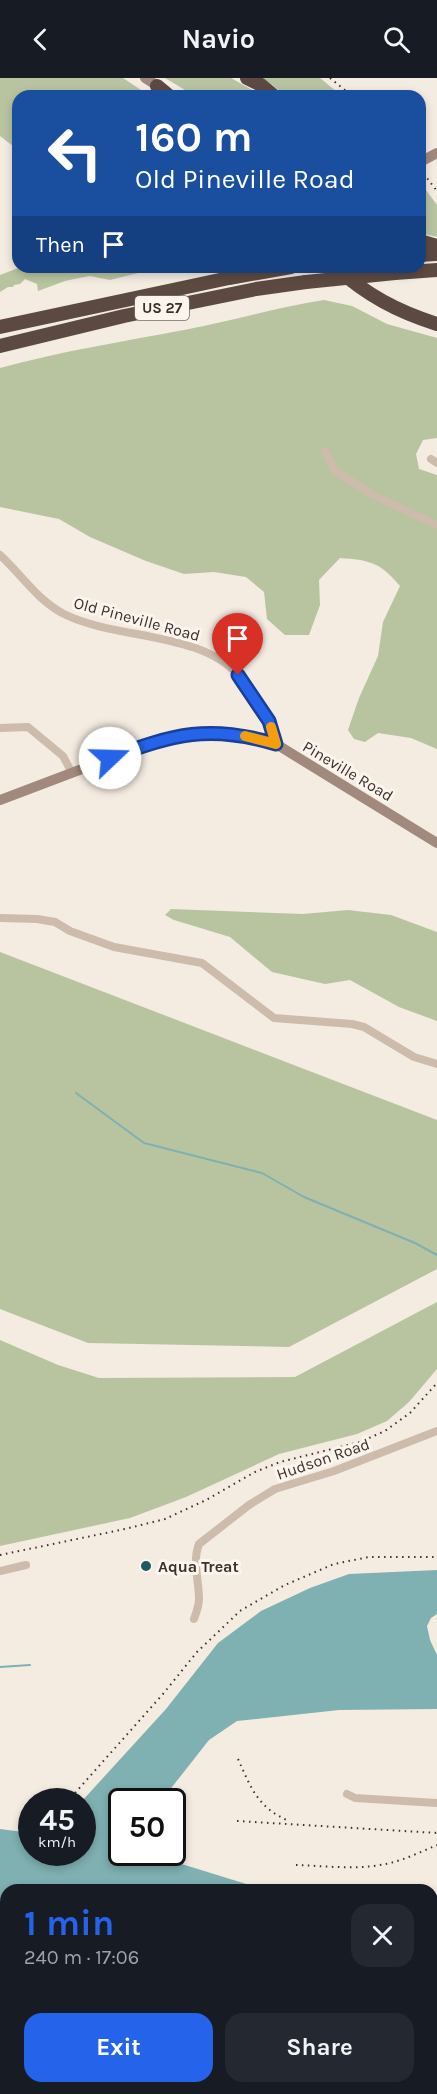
<!DOCTYPE html>
<html lang="en">
<head>
<meta charset="utf-8">
<style>
  body { margin:0; font-family:Karla,sans-serif; background:#242831; color:#f1f3f6; height:100vh; display:flex; flex-direction:column; font-size:22px; white-space:nowrap }
  * { box-sizing:border-box; margin:0 }
  p { font-size:20px; color:#9ea1a6 }
  .icon { flex:none; width:33px; height:33px; fill:none; stroke:currentColor; stroke-width:2; stroke-linecap:round; stroke-linejoin:round }
  .map { position:relative; flex:1; overflow:hidden }
  .details { position:absolute; left:0px; top:1806px; width:438px; height:210px; display:flex; flex-direction:column; background:#171b24; border-radius:18px 18px 0 0; box-shadow:0 3px 9px #0003 }
  .details>* { flex:none }
  .banner { position:absolute; left:12px; top:12px; width:414px; height:183px; border-radius:18px; box-shadow:0 3px 9px #0003; background:#1a4fa0; color:#fff; overflow:hidden }
  .speed { position:absolute; left:18px; top:1710px; display:flex; gap:12px; font-size:30px; font-weight:700; text-align:center }
  .speed>* { display:grid; place-content:center; width:78px; height:78px; border-radius:50%; background:#171b24; box-shadow:0 3px 9px #0003; line-height:1 }
  .speed small { font-size:15px; font-weight:400 }
  .speed .limit { border:3px solid #111; border-radius:9px; background:#fff; color:#111 }
  .pin { position:absolute; display:grid; place-items:center; width:51px; height:51px; color:#fff; margin:-62px -26px; border-radius:50% 50% 50% 0; rotate:-45deg; box-shadow:0 0 6px #0007 }
  .pin .icon { rotate:45deg }
  .me { position:absolute; width:66px; margin:-33px; rotate:69deg; stroke-linejoin:round; filter:drop-shadow(0 0 4px #0008) }
  .turn { display:flex; align-items:center; gap:21px; height:126px; padding:0 24px; font-size:27px }
  .turn .icon { width:78px; height:78px; stroke-width:2.5 }
  .turn b { display:block; font-size:42px; line-height:51px }
  .then { display:flex; align-items:center; height:57px; padding:0 24px; background:#0003; gap:12px; font-size:22px }
  .round { display:grid; place-items:center; flex:none; width:63px; height:63px; border-radius:18px; background:#242831 }
  .overview { display:flex; align-items:center; justify-content:space-between; height:102px; padding:0 24px }
  h1 { font-size:36px; font-weight:700; line-height:45px; color:#2563eb }
  .cta { display:flex; gap:12px; margin-top:auto; padding:12px 24px }
  .cta a { flex:1; height:69px; border-radius:18px; background:#2563eb; color:#fff; font-size:24px; font-weight:700; line-height:69px; text-align:center }
  .cta a+a { background:#242831; color:#f1f3f6 }
  header { display:flex; justify-content:space-between; align-items:center; height:78px; padding:0 24px; background:#171b24; font-size:27px; font-weight:700 }
  .map>svg:first-child { display:block }
  .green { fill:#b8c4a0 }
  .water { fill:#7fb0b2 }
  .lines { fill:none; stroke-linecap:round; stroke-linejoin:round }
  .stream { stroke:#7fb0b2; stroke-width:2 }
  .minor { stroke:#cdbbac; stroke-width:8 }
  .secondary { stroke:#a18a7d; stroke-width:10 }
  .motorway { stroke:#5c4a42; stroke-width:14 }
  .rail { stroke:#3b302b; stroke-width:2; stroke-dasharray:1.5 4.5; stroke-linecap:butt }
  .motorway-bridge { stroke:#5c4a42; stroke-width:14 }
  .route-casing { stroke:#184099; stroke-width:15 }
  .route { stroke:#2563eb; stroke-width:10 }
  .slow { stroke:#f59e0b; stroke-width:10 }
  .poi-dot { fill:#1f5a5e; stroke:#fbf5ee; stroke-width:2 }
  .labels { text-anchor:middle; dominant-baseline:central; stroke-width:6; stroke-linejoin:round; paint-order:stroke }
  .shield { fill:#fbf5ee; stroke:#756b66; stroke-width:1.5 }
  .shield-label { font-size:15px; font-weight:bold; fill:#3b302b }
  .street-label { font-size:16px; fill:#3b302b; stroke:#fbf5ee }
  .poi-label { font-size:16px; font-weight:bold; fill:#3b302b; stroke:#fbf5ee; text-anchor:start }
</style>
</head>
<body>
<header><svg class="icon" aria-label="back" viewBox="0 0 24 24"><path d="M15 5l-7 7 7 7"/></svg>Navio<svg class="icon" aria-label="search" viewBox="0 0 24 24"><circle cx="10" cy="10" r="6"/><path d="M15 15l6 6"/></svg></header>
<div class="map">
<svg width="437" height="2016" viewBox="0 0 437 2016">
  <rect width="100%" height="100%" fill="#f4ebe1"/>
  <!-- green -->
  <path class="green" d="M 0,0 L 123,0 L 150,18 L 18,18 L 18,72 L 0,58 Z
    M 165,0 L 231,0 L 263,18 L 195,18 Z
    M 263,0 L 320,0 L 342,18 L 286,18 Z
    M 420,104 L 437,127 L 437,159 L 420,155 Z
    M 21,189 L 163,189 L 110,202 L 90,198 L 79,200 L 65,203 L 38,213 L 37,206 L 25,201 L 20,206 L 14,207 L 13,209 L 8,209 L 0,214 L 0,197 Z
    M 324,222 L 352,228 L 387,246 L 437,260 L 437,360 L 423,362 L 416,376 L 419,391 L 437,397 L 437,671 L 411,660 L 378,655 L 365,664 L 354,661 L 348,652 L 359,620 L 378,578 L 383,544 L 400,508 C 380,484 369,482 340,480 L 319,502 L 320,527 L 309,557 L 285,557 L 267,541 L 264,514 L 246,499 L 214,494 L 184,496 L 146,483 L 90,459 L 59,441 L 0,429 L 0,290 C 62,273 126,263 189,251 C 235,242 279,229 324,222 Z
    M 171,831 L 303,836 L 348,832 L 391,837 L 437,854 L 437,943 L 399,929 L 350,902 L 325,906 L 272,894 L 230,859 L 174,842 L 165,837 Z
    M 0,874 L 437,1042 L 437,1191 L 289,1269 L 88,1265 L 0,1231 Z
    M 437,1224 L 437,1291 L 409,1324 L 387,1343 L 357,1356 L 279,1376 L 186,1419 L 130,1440 L 0,1468 L 0,1262 L 58,1287 L 99,1300 L 295,1299 Z
    M 0,1973 L 6,1974 L 6,2010 L 254,2010 L 273,2016 L 26,2016 L 0,2009 Z"/>
  <!-- water -->
  <path class="water" d="M 437,1492 L 437,1536 L 431,1540 L 427,1548 L 430,1562 L 437,1577 L 437,1631 L 339,1632 L 237,1643 L 209,1662 L 161,1723 L 122,1724 L 122,1774 L 146,1775 L 266,1812 L 6,1812 L 6,1974 L 0,1973 L 0,1751 L 31,1755 L 32,1774 L 82,1774 L 82,1723 L 166,1631 L 218,1565 L 261,1533 L 310,1510 L 349,1496 Z
    M 432,1848 L 437,1849 L 437,2016 L 273,2016 L 254,2010 L 432,2010 Z"/>
  <g class="lines">
    <!-- stream -->
    <path class="stream" d="M 76,1015 L 144,1065 L 262,1095 L 304,1119 L 415,1165 L 437,1177
      M 0,1589 L 30,1587"/>
    <!-- minor -->
    <path class="minor" d="M 325,373 L 335,393 L 373,417 L 437,447
      M 431,381 L 437,385
      M 0,477 C 21,496 37,522 64,536 C 116,562 201,553 239,598 C 244,604 248,611 252,617 C 264,636 270,645 276,666
      M 0,650 L 28,649 L 63,678 L 72,695
      M 0,840 L 37,841 L 55,844 L 70,853 L 114,869 L 202,885 L 274,940 L 352,946 L 364,949 L 414,979 L 437,986
      M 0,1493 L 26,1487
      M 194,1541 C 196,1535 199,1528 199,1521 C 199,1502 192,1484 199,1466 L 249,1427 L 275,1411 L 334,1393 L 437,1353
      M 347,1716 L 355,1720 L 437,1725"/>
    <!-- secondary -->
    <path class="secondary" d="M 145,0 L 164,12
      M 420,84 L 437,75
      M 0,722 L 148,666 L 178,657 L 213,654 L 254,660 L 276,666 L 437,765"/>
    <!-- motorway -->
    <path class="motorway" d="M 247,0 L 261,7 L 274,18
      M 157,8 L 169,18
      M 420,163 L 437,168
      M 420,177 L 437,176
      M 335,189 C 367,217 396,233 437,246
      M 395,195 L 437,192
      M 0,249 L 229,200 L 291,189
      M 0,268 L 124,238 L 256,211 L 306,204"/>
    <!-- rail -->
    <path class="rail" d="M 330,0 L 352,18
      M 420,91 L 437,113
      M 0,1477 L 125,1451 L 165,1441 L 206,1422 L 255,1394 L 280,1384 L 360,1364 L 385,1353 L 410,1335 L 437,1305
      M 238,1681 C 251,1710 258,1730 289,1743
      M 67,1724 L 163,1616 L 197,1574 L 240,1533 L 285,1507 L 334,1486 L 369,1479 L 437,1479
      M 237,1743 L 437,1755
      M 296,1787 C 328,1788 362,1793 394,1784 C 408,1780 423,1773 437,1767"/>
    <!-- motorway-bridge -->
    <path class="motorway-bridge" d="M 306,204 L 395,195"/>
  </g>
  <g class="lines">
    <!-- route casing -->
    <g class="route-casing">
      <path id="route" d="M 110,680 C 174,656 209,646 276,666 L 269,643 L 238,597"/>
    </g>
    <!-- route -->
    <use href="#route" class="route"/>
    <!-- slow -->
    <path class="slow" d="M 245,658 L 276,666 L 271,649"/>
  </g>
  <!-- markers -->
  <circle class="poi-dot" cx="146" cy="1488" r="6"/>
  <g class="labels">
    <!-- shield labels -->
    <rect class="shield" x="135" y="218" width="54" height="24" rx="4.5"/>
    <g class="shield-label">
      <text x="162" y="230">US 27</text>
    </g>
    <!-- street labels -->
    <g class="street-label">
      <text transform="translate(137 541) rotate(15)">Old Pineville Road</text>
      <text transform="translate(348 693) rotate(31)">Pineville Road</text>
      <text transform="translate(323 1381) rotate(-19)">Hudson Road</text>
    </g>
    <!-- poi labels -->
    <g class="poi-label">
      <text x="158" y="1488">Aqua Treat</text>
    </g>
  </g>
</svg>
<div class="speed"><div>45<small>km/h</small></div><div class="limit">50</div></div>
<div class="pin" style="left:238px;top:597px;background:#d93025"><svg class="icon" aria-label="arrive" viewBox="0 0 24 24"><path d="M6 21V4h12l-3 4 3 4H6"/></svg></div>
<svg class="me" style="left:110px;top:680px" viewBox="-20 -20 40 40"><circle r="19" fill="#fff"/><path d="M0-13L10 11 0 6-10 11z" fill="#2563eb"/></svg>
<div class="banner">
<div class="turn"><svg class="icon" aria-label="left" viewBox="0 0 24 24"><path d="M17 20v-9H6M10 6l-5 5 5 5"/></svg><div><b>160 m</b>Old Pineville Road</div></div>
<div class="then">Then<svg class="icon" aria-label="arrive" viewBox="0 0 24 24"><path d="M6 21V4h12l-3 4 3 4H6"/></svg></div>
</div>
<section class="details">
<div class="overview"><div><h1>1 min</h1><p>240 m · 17:06</p></div><a class="round"><svg class="icon" aria-label="close" viewBox="0 0 24 24"><path d="M6 6l12 12M18 6L6 18"/></svg></a></div>
<div class="cta"><a>Exit</a><a>Share</a></div>
</section>
</div>
</body>
</html>
